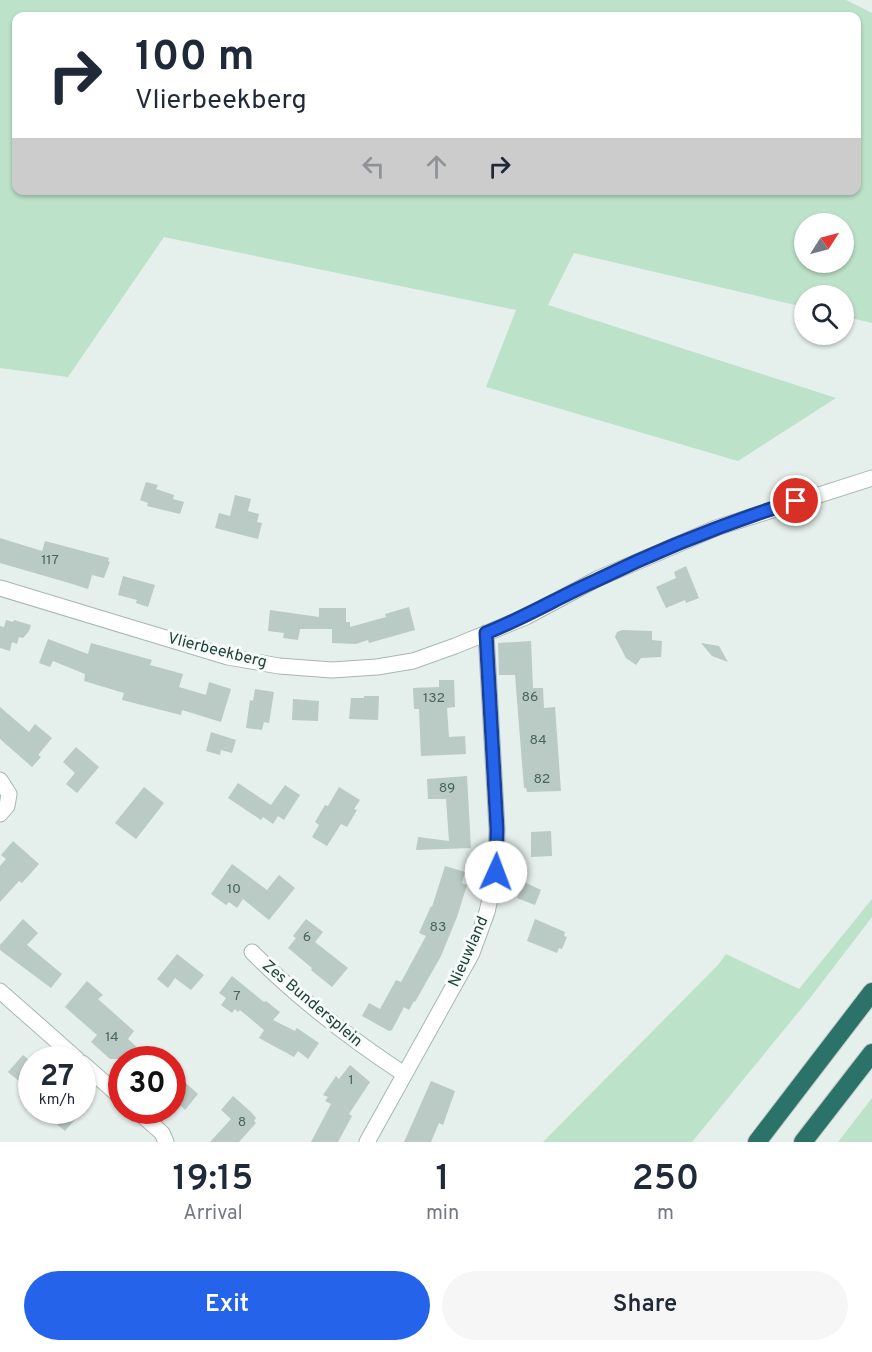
<!DOCTYPE html>
<html lang="en">
<head>
<meta charset="utf-8">
<style>
  body { margin:0; font-family:Overpass,sans-serif; background:#f6f6f7; color:#1f2937; height:100vh; display:flex; flex-direction:column; font-size:22px; white-space:nowrap }
  * { box-sizing:border-box; margin:0 }
  p { font-size:20px; color:#747a83 }
  .icon { flex:none; width:33px; height:33px; fill:none; stroke:currentColor; stroke-width:2; stroke-linecap:round; stroke-linejoin:round }
  .map { position:relative; height:1142px; overflow:hidden }
  .sheet { display:flex; flex-direction:column; background:#fff; flex:1 }
  .sheet>* { flex:none }
  .top-card { position:absolute; left:12px; top:12px; width:849px; height:183px; border-radius:12px; box-shadow:0 2px 4px #0004; background:#fff; color:#1f2937; overflow:hidden }
  .needle { width:39px; rotate:54deg }
  .fabs { position:absolute; left:794px; top:213px; display:grid; gap:12px }
  .fabs a { display:grid; place-items:center; width:60px; height:60px; border-radius:50%; background:#fff; box-shadow:0 2px 4px #0004; font-size:30px }
  .speed { position:absolute; left:18px; top:1046px; display:flex; gap:12px; font-size:30px; font-weight:700; text-align:center }
  .speed>* { display:grid; place-content:center; width:78px; height:78px; border-radius:50%; background:#fff; box-shadow:0 2px 4px #0004; line-height:1 }
  .speed small { font-size:15px; font-weight:400 }
  .speed .limit { border:9px solid #d22; background:#fff; color:#111 }
  .pin { position:absolute; display:grid; place-items:center; width:51px; height:51px; color:#fff; margin:-26px; border:3px solid #fff; border-radius:50%; box-shadow:0 2px 6px #0007 }
  .me { position:absolute; width:66px; margin:-33px; rotate:2deg; stroke-linejoin:round; filter:drop-shadow(0 0 4px #0008) }
  .turn { display:flex; align-items:center; gap:21px; height:126px; padding:0 24px; font-size:27px }
  .turn .icon { width:78px; height:78px; stroke-width:2.5 }
  .turn b { display:block; font-size:42px; line-height:51px }
  .lanes { display:flex; align-items:center; height:57px; padding:0 24px; background:#0003; justify-content:center; gap:30px; direction:ltr }
  .lanes .off { opacity:.35 }
  .eta { display:flex; justify-content:space-evenly; align-items:center; height:102px; text-align:center }
  .eta b { font-size:36px; font-weight:600; line-height:42px }
  .button { display:flex; gap:12px; margin-top:auto; padding:12px 24px }
  .button a { flex:1; height:69px; border-radius:36px; background:#2563eb; color:#fff; font-size:24px; font-weight:600; line-height:69px; text-align:center }
  .button a+a { background:#f6f6f7; color:#1f2937 }
  .map>svg:first-child { display:block }
  .green { fill:#bce2c9; fill-rule:evenodd }
  .building { fill:#bacac5 }
  .lines { fill:none; stroke-linecap:round; stroke-linejoin:round }
  .street-casing { stroke:#a7b8b3; stroke-width:17 }
  .highway-casing { stroke:#c1cac8; stroke-width:20 }
  .street { stroke:#fff; stroke-width:15 }
  .highway { stroke:#2b7268; stroke-width:18 }
  .route-casing { stroke:#184099; stroke-width:15 }
  .route { stroke:#2563eb; stroke-width:10 }
  .labels { text-anchor:middle; dominant-baseline:central; stroke-width:6; stroke-linejoin:round; paint-order:stroke }
  .number-label { font-size:14px; fill:#48655e }
  .street-label { font-size:16px; fill:#22433c; stroke:#f6fbf9 }
</style>
</head>
<body>
<div class="map">
<svg width="872" height="1142" viewBox="0 0 872 1142">
  <rect width="100%" height="100%" fill="#e5efeb"/>
  <!-- green -->
  <path class="green" d="M 0,0 L 846,0 L 872,13 L 872,323 L 843,316 L 843,296 L 804,296 L 804,307 L 574,253 L 548,305 L 836,398 L 738,461 L 486,387 L 516,310 L 164,237 L 68,377 L 0,368 ZM 16,16 L 856,16 L 856,190 L 16,190 ZM 804,224 L 843,224 L 843,262 L 804,262 Z
    M 872,899 L 872,917 L 810,998 L 692,1142 L 543,1142 L 718,965 L 726,954 L 799,989 Z
    M 872,1098 L 872,1142 L 838,1142 Z"/>
  <!-- building -->
  <path class="building" d="M 146,482 L 158,485 L 156,489 L 174,495 L 173,499 L 184,502 L 180,514 L 147,506 L 148,503 L 140,500 Z
    M 235,495 L 251,499 L 248,511 L 259,514 L 257,522 L 262,523 L 258,539 L 215,528 L 219,513 L 230,516 Z
    M 0,538 L 42,551 L 45,541 L 109,558 L 108,561 L 110,562 L 104,578 L 92,575 L 88,589 L 69,583 L 70,581 L 69,583 L 0,563 Z
    M 686,566 L 699,598 L 686,603 L 685,600 L 666,608 L 656,587 L 676,578 L 674,572 Z
    M 123,576 L 155,585 L 148,607 L 136,603 L 137,600 L 118,595 Z
    M 409,607 L 415,630 L 369,643 L 368,640 L 356,644 L 332,643 L 332,629 L 300,629 L 298,640 L 283,638 L 284,633 L 268,631 L 270,610 L 319,617 L 319,608 L 346,608 L 346,622 L 350,622 L 350,627 L 386,617 L 385,614 Z
    M 6,620 L 13,622 L 14,620 L 31,625 L 29,631 L 23,638 L 19,637 L 17,644 L 12,642 L 10,651 L 0,648 L 0,626 L 4,627 Z
    M 622,630 L 652,631 L 652,640 L 662,641 L 661,657 L 641,658 L 636,665 L 626,658 L 615,637 L 617,632 Z
    M 48,639 L 88,654 L 91,643 L 152,660 L 150,665 L 183,674 L 179,687 L 206,695 L 209,682 L 231,689 L 221,722 L 182,710 L 181,715 L 122,700 L 124,693 L 84,681 L 85,674 L 53,661 L 50,667 L 39,663 Z
    M 531,641 L 533,688 L 543,688 L 544,708 L 555,707 L 561,791 L 527,792 L 526,788 L 524,788 L 515,675 L 499,675 L 498,643 Z
    M 701,643 L 719,646 L 728,662 L 712,656 Z
    M 439,680 L 454,680 L 455,707 L 447,708 L 449,737 L 465,736 L 466,754 L 421,756 L 419,709 L 414,709 L 413,688 L 439,687 Z
    M 255,689 L 274,692 L 269,723 L 264,722 L 262,730 L 246,728 L 250,700 L 253,701 Z
    M 364,696 L 379,696 L 378,720 L 349,719 L 351,698 L 364,698 Z
    M 293,699 L 319,701 L 318,721 L 292,720 Z
    M 0,707 L 29,732 L 35,724 L 52,738 L 38,755 L 41,757 L 32,767 L 0,739 Z
    M 211,732 L 236,740 L 232,753 L 221,750 L 220,755 L 206,751 Z
    M 76,747 L 99,767 L 77,793 L 66,784 L 75,773 L 63,762 Z
    M 467,776 L 471,848 L 416,850 L 418,837 L 449,841 L 446,799 L 428,799 L 427,779 Z
    M 238,783 L 271,805 L 285,785 L 300,795 L 284,820 L 278,816 L 273,824 L 263,817 L 261,820 L 228,798 Z
    M 144,787 L 164,803 L 136,839 L 115,823 Z
    M 339,787 L 360,800 L 354,809 L 357,810 L 347,827 L 341,824 L 327,846 L 312,837 L 319,825 L 315,822 L 325,805 L 328,806 Z
    M 551,831 L 552,856 L 531,857 L 531,832 Z
    M 13,841 L 39,864 L 22,883 L 19,881 L 0,902 L 0,866 L 6,859 L 1,855 Z
    M 232,864 L 267,890 L 279,875 L 295,888 L 269,920 L 243,899 L 237,908 L 229,902 L 226,905 L 211,894 Z
    M 445,866 L 465,872 L 462,883 L 467,885 L 457,917 L 441,956 L 415,1002 L 414,1001 L 409,1010 L 404,1007 L 392,1030 L 389,1031 L 362,1016 L 369,1003 L 380,1009 L 396,980 L 401,982 L 426,936 L 419,933 L 431,906 L 432,907 Z
    M 524,882 L 541,890 L 535,905 L 517,898 Z
    M 23,919 L 38,933 L 27,945 L 62,974 L 51,988 L 0,950 L 0,945 Z
    M 306,919 L 323,932 L 315,942 L 348,968 L 332,987 L 311,970 L 312,968 L 288,948 L 296,938 L 293,936 Z
    M 535,919 L 565,932 L 564,936 L 567,937 L 562,949 L 559,948 L 557,953 L 527,941 Z
    M 177,954 L 204,975 L 191,990 L 175,978 L 168,988 L 157,979 Z
    M 232,976 L 264,1002 L 266,1001 L 280,1012 L 273,1020 L 295,1031 L 297,1028 L 319,1043 L 308,1059 L 298,1051 L 294,1057 L 259,1038 L 264,1030 L 240,1010 L 238,1012 L 235,1009 L 232,1013 L 221,1005 L 226,998 L 219,993 Z
    M 87,981 L 103,995 L 98,999 L 134,1031 L 128,1039 L 150,1059 L 110,1059 L 91,1042 L 97,1035 L 65,1007 Z
    M 23,1055 L 32,1062 L 32,1092 L 8,1072 Z
    M 350,1065 L 370,1082 L 349,1114 L 352,1116 L 338,1142 L 311,1142 L 331,1104 L 325,1101 L 328,1097 L 323,1095 L 336,1076 L 339,1079 Z
    M 179,1077 L 198,1094 L 185,1110 L 176,1101 L 179,1098 L 172,1091 L 172,1085 Z
    M 431,1081 L 455,1091 L 443,1125 L 439,1123 L 431,1142 L 404,1142 Z
    M 233,1096 L 252,1113 L 256,1118 L 254,1121 L 256,1123 L 239,1142 L 210,1142 L 231,1119 L 221,1110 Z
    M 55,1110 L 83,1110 L 65,1131 L 48,1117 Z"/>
  <g class="lines">
    <!-- street casing -->
    <g class="street-casing">
      <path id="street" d="M 0,588 L 228,657 L 279,666 L 332,670 L 377,667 L 413,661 L 455,646 L 526,617 L 597,579 L 716,528 L 872,478
        M 0,780 L 9,794 L 7,806 L 0,814
        M 252,952 C 299,999 349,1038 404,1074
        M 0,991 L 77,1059
        M 82,1063 L 122,1098
        M 136,1110 L 162,1133 L 166,1142
        M 367,1142 L 472,953 L 487,912 L 496,872 L 497,829 L 486,633"/>
    </g>
    <!-- highway casing -->
    <g class="highway-casing">
      <path id="highway" d="M 757,1142 L 872,992
        M 803,1142 L 872,1053"/>
    </g>
    <!-- street -->
    <use href="#street" class="street"/>
    <!-- highway -->
    <use href="#highway" class="highway"/>
  </g>
  <g class="lines">
    <!-- route casing -->
    <g class="route-casing">
      <path id="route" d="M 496,872 L 497,829 L 486,633 C 524,618 559,597 597,580 C 661,549 728,522 796,501"/>
    </g>
    <!-- route -->
    <use href="#route" class="route"/>
  </g>
  <g class="labels">
    <!-- number labels -->
    <g class="number-label">
      <text x="50" y="560">117</text>
      <text x="530" y="697">86</text>
      <text x="434" y="698">132</text>
      <text x="538" y="740">84</text>
      <text x="542" y="779">82</text>
      <text x="447" y="788">89</text>
      <text x="234" y="889">10</text>
      <text x="438" y="927">83</text>
      <text x="307" y="937">6</text>
      <text x="237" y="996">7</text>
      <text x="112" y="1037">14</text>
      <text x="351" y="1080">1</text>
      <text x="242" y="1122">8</text>
    </g>
    <!-- street labels -->
    <g class="street-label">
      <text transform="translate(217 651) rotate(14)">Vlierbeekberg</text>
      <text transform="translate(469 952) rotate(-66)">Nieuwland</text>
      <text transform="translate(312 1004) rotate(40)">Zes Bundersplein</text>
    </g>
  </g>
</svg>
<div class="fabs">
<a><svg class="needle" viewBox="-14 -14 28 28"><path d="M0-13l5 13h-10z" fill="#e53935"/><path d="M0 13l5-13h-10z" fill="#747a83"/></svg></a>
<a><svg class="icon" aria-label="search" viewBox="0 0 24 24"><circle cx="10" cy="10" r="6"/><path d="M15 15l6 6"/></svg></a>
</div>
<div class="speed"><div>27<small>km/h</small></div><div class="limit">30</div></div>
<div class="pin" style="left:796px;top:501px;background:#d93025"><svg class="icon" aria-label="arrive" viewBox="0 0 24 24"><path d="M6 21V4h12l-3 4 3 4H6"/></svg></div>
<svg class="me" style="left:496px;top:872px" viewBox="-20 -20 40 40"><circle r="19" fill="#fff"/><path d="M0-13L10 11 0 6-10 11z" fill="#2563eb"/></svg>
<div class="top-card">
<div class="turn"><svg class="icon" aria-label="right" viewBox="0 0 24 24"><path d="M7 20v-9h11M14 6l5 5-5 5"/></svg><div><b>100 m</b>Vlierbeekberg</div></div>
<div class="lanes"><svg class="icon off" aria-label="left" viewBox="0 0 24 24"><path d="M17 20v-9H6M10 6l-5 5 5 5"/></svg><svg class="icon off" aria-label="ahead" viewBox="0 0 24 24"><path d="M12 20V5M6 11l6-6 6 6"/></svg><svg class="icon" aria-label="right" viewBox="0 0 24 24"><path d="M7 20v-9h11M14 6l5 5-5 5"/></svg></div>
</div>
</div>
<section class="sheet">
<div class="eta">
<div><b>19:15</b><p>Arrival</p></div>
<div><b>1</b><p>min</p></div>
<div><b>250</b><p>m</p></div>
</div>
<div class="button"><a>Exit</a><a>Share</a></div>
</section>
</body>
</html>
